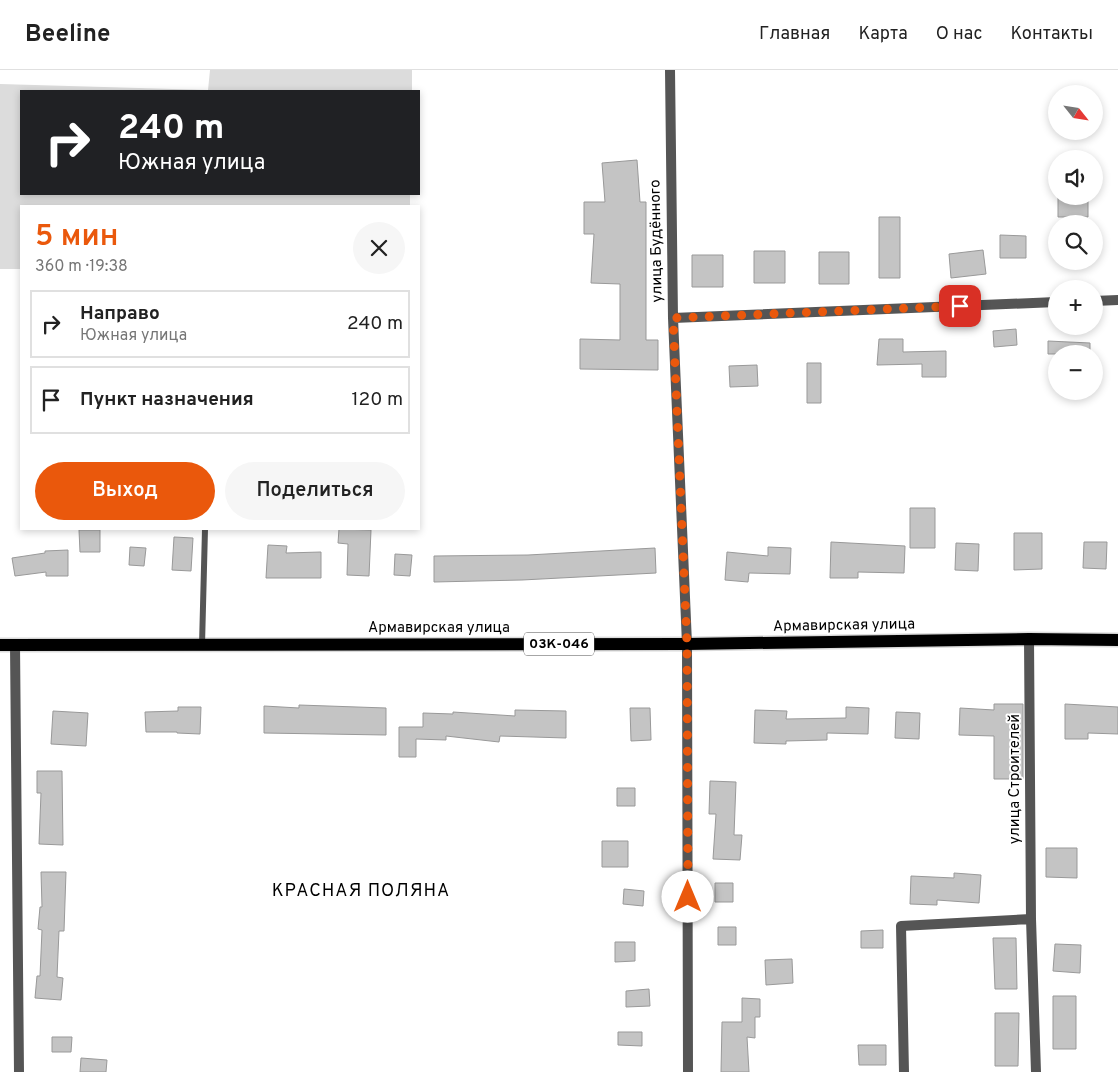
<!DOCTYPE html>
<html lang="ru">
<head>
<meta charset="utf-8">
<style>
  body { margin:0; font-family:Overpass,sans-serif; background:#f6f6f6; color:#222; height:100vh; display:flex; flex-direction:column; font-size:19px; white-space:nowrap }
  * { box-sizing:border-box; margin:0 }
  p { font-size:16px; color:#767676 }
  .icon { flex:none; width:28px; height:28px; fill:none; stroke:currentColor; stroke-width:2; stroke-linecap:round; stroke-linejoin:round }
  .map { position:relative; flex:1; overflow:hidden }
  .sheet { position:absolute; left:20px; top:135px; width:400px; height:325px; display:flex; flex-direction:column; background:#fff; border-radius:0px; box-shadow:0 2px 8px #0003 }
  .sheet>* { flex:none }
  .guide { position:absolute; left:20px; top:20px; width:400px; height:105px; border-radius:0px; box-shadow:0 2px 8px #0003; background:#202124; color:#fff; overflow:hidden }
  .needle { width:32px; rotate:120deg }
  .controls { position:absolute; left:1048px; top:15px; display:grid; gap:10px }
  .controls a { display:grid; place-items:center; width:55px; height:55px; border-radius:50%; background:#fff; box-shadow:0 2px 8px #0003; font-size:25px }
  .pin { position:absolute; display:grid; place-items:center; width:42px; height:42px; color:#fff; margin:-21px; border-radius:10px; box-shadow:0 2px 8px #0006 }
  .me { position:absolute; width:55px; margin:-28px; rotate:0deg; stroke-linejoin:round; filter:drop-shadow(0 0 4px #0008) }
  .turn { display:flex; align-items:center; gap:18px; height:105px; padding:0 15px; font-size:22px }
  .turn .icon { width:65px; height:65px; stroke-width:2.5 }
  .turn b { display:block; font-size:35px; line-height:42px }
  .round { display:grid; place-items:center; flex:none; width:52px; height:52px; border-radius:26px; background:#f6f6f6 }
  .head { display:flex; align-items:center; justify-content:space-between; height:85px; padding:0 15px }
  h1 { font-size:30px; font-weight:600; line-height:38px; color:#ea580c }
  .button { display:flex; gap:10px; margin-top:auto; padding:10px 15px }
  .button a { flex:1; height:58px; border-radius:30px; background:#ea580c; color:#fff; font-size:20px; font-weight:600; line-height:58px; text-align:center }
  .button a+a { background:#f6f6f6; color:#222 }
  ul { padding:0; list-style:none }
  li { display:flex; align-items:center; gap:15px; height:68px; margin:0 10px 8px; padding:0 5px; border:2px solid #e0e0e0; border-radius:0px }
  li div { flex:1 }
  li b { display:block; font-size:19px }
  li em { font-style:normal }
  header { display:flex; align-items:center; gap:30px; box-sizing:border-box; height:70px; padding:0 25px; background:#fff; border-bottom:1px solid #e0e0e0 }
  header strong { font-size:24px }
  nav { display:flex; gap:28px; margin-inline-start:auto; font-size:18px }
  .map>svg:first-child { display:block }
  .green { fill:#dcdcdc }
  .building { fill:#c4c4c4; stroke:#999 }
  .lines { fill:none; stroke-linecap:round; stroke-linejoin:round }
  .primary-casing { stroke:#dbdbdb; stroke-width:15 }
  .lane { stroke:#555; stroke-width:6 }
  .street { stroke:#555; stroke-width:10 }
  .primary { stroke:#000; stroke-width:12 }
  .route { stroke:#ea580c; stroke-width:9; stroke-dasharray:0 16.2 }
  .labels { text-anchor:middle; dominant-baseline:central; stroke-width:4; stroke-linejoin:round; paint-order:stroke }
  .shield { fill:#fff; stroke:#4c4c4c; stroke-width:1 }
  .shield-label { font-size:14px; font-weight:bold; fill:#000 }
  .street-label { font-size:15px; fill:#000; stroke:#fff }
  .quarter-label { font-size:18px; letter-spacing:1px; fill:#000; stroke:#fff }
</style>
</head>
<body>
<header>
<strong>Beeline</strong>
<nav><a>Главная</a><a>Карта</a><a>О нас</a><a>Контакты</a></nav>
</header>
<div class="map">
<svg width="1118" height="1002" viewBox="0 0 1118 1002">
  <rect width="100%" height="100%" fill="#fff"/>
  <!-- green -->
  <path class="green" d="M 210,0 L 412,0 L 412,21 L 21,21 L 21,124 L 410,124 L 410,136 L 21,136 L 21,199 L 0,199 L 0,14 L 208,20 Z"/>
  <!-- building -->
  <path class="building" d="M 637,90 L 640,132 L 646,132 L 646,270 L 658,270 L 658,300 L 580,299 L 580,269 L 620,270 L 620,214 L 591,213 L 594,164 L 584,164 L 584,132 L 605,132 L 602,93 Z
    M 1058,126 L 1088,126 L 1088,147 L 1058,147 Z
    M 879,147 L 900,147 L 900,208 L 879,208 Z
    M 1000,165 L 1026,166 L 1026,188 L 1000,188 Z
    M 983,180 L 986,204 L 951,208 L 949,184 Z
    M 754,181 L 785,181 L 785,213 L 754,213 Z
    M 819,182 L 849,182 L 849,214 L 819,214 Z
    M 692,185 L 723,185 L 723,217 L 692,217 Z
    M 1016,259 L 1017,275 L 994,277 L 993,261 Z
    M 879,269 L 903,269 L 903,282 L 946,281 L 946,307 L 922,307 L 922,294 L 877,295 Z
    M 1048,271 L 1090,273 L 1090,284 L 1048,284 Z
    M 807,293 L 821,293 L 821,333 L 807,333 Z
    M 757,295 L 758,316 L 730,317 L 729,296 Z
    M 910,438 L 935,438 L 935,478 L 910,478 Z
    M 339,459 L 371,460 L 369,506 L 347,505 L 348,474 L 338,473 Z
    M 79,460 L 100,460 L 100,482 L 80,482 Z
    M 1014,463 L 1042,463 L 1042,499 L 1014,500 Z
    M 174,467 L 193,468 L 191,501 L 172,500 Z
    M 831,472 L 905,476 L 904,503 L 858,502 L 858,508 L 830,508 Z
    M 1084,472 L 1107,472 L 1106,499 L 1083,498 Z
    M 956,473 L 979,474 L 978,501 L 955,500 Z
    M 268,475 L 287,476 L 286,483 L 321,482 L 321,508 L 266,508 Z
    M 130,477 L 146,478 L 144,496 L 129,495 Z
    M 768,477 L 791,478 L 790,504 L 749,503 L 748,512 L 725,510 L 727,482 L 768,486 Z
    M 655,478 L 656,503 L 522,510 L 434,512 L 434,486 L 528,485 Z
    M 68,480 L 68,506 L 46,506 L 46,502 L 15,506 L 12,488 L 45,483 L 45,481 Z
    M 395,484 L 412,485 L 410,506 L 394,505 Z
    M 994,634 L 1023,634 L 1023,709 L 994,709 L 994,666 L 959,665 L 960,638 L 994,640 Z
    M 1065,634 L 1118,637 L 1118,664 L 1088,663 L 1088,669 L 1065,669 Z
    M 299,635 L 386,638 L 386,665 L 264,663 L 264,636 L 299,638 Z
    M 178,637 L 201,637 L 200,664 L 177,663 L 177,662 L 146,662 L 145,642 L 178,641 Z
    M 846,637 L 869,638 L 868,664 L 827,663 L 827,670 L 786,671 L 786,674 L 754,673 L 755,640 L 787,641 L 786,649 L 846,648 Z
    M 630,638 L 650,638 L 651,670 L 631,671 Z
    M 515,640 L 566,641 L 566,668 L 500,666 L 499,672 L 446,666 L 446,670 L 416,669 L 416,687 L 399,687 L 399,657 L 423,657 L 423,643 L 453,644 L 453,642 L 515,646 Z
    M 53,641 L 88,643 L 86,676 L 51,674 Z
    M 896,642 L 920,643 L 919,669 L 895,668 Z
    M 37,701 L 62,701 L 63,775 L 39,774 L 41,723 L 37,723 Z
    M 710,711 L 736,712 L 734,765 L 742,765 L 740,790 L 713,789 L 716,744 L 709,744 Z
    M 617,718 L 635,718 L 635,736 L 617,736 Z
    M 602,771 L 628,771 L 628,797 L 602,797 Z
    M 1046,778 L 1077,778 L 1077,808 L 1046,807 Z
    M 41,802 L 66,802 L 64,861 L 59,861 L 57,907 L 63,908 L 61,930 L 35,928 L 37,906 L 40,906 L 42,860 L 38,859 L 40,837 L 42,837 Z
    M 954,803 L 981,805 L 979,833 L 937,830 L 937,835 L 910,834 L 911,806 L 954,808 Z
    M 715,813 L 733,813 L 733,832 L 715,832 Z
    M 624,819 L 644,821 L 643,836 L 623,834 Z
    M 718,857 L 736,857 L 736,875 L 718,875 Z
    M 883,860 L 883,878 L 861,878 L 861,861 Z
    M 993,868 L 1016,868 L 1017,919 L 995,919 Z
    M 615,872 L 635,872 L 635,891 L 615,892 Z
    M 1055,874 L 1081,875 L 1080,903 L 1053,901 Z
    M 792,889 L 793,913 L 766,915 L 765,890 Z
    M 649,919 L 650,936 L 626,937 L 626,921 Z
    M 1053,926 L 1076,926 L 1076,979 L 1053,979 Z
    M 742,928 L 760,929 L 760,947 L 755,947 L 755,968 L 747,967 L 749,1002 L 721,1002 L 722,952 L 742,952 Z
    M 995,943 L 1019,943 L 1018,996 L 995,996 Z
    M 618,962 L 642,962 L 642,976 L 618,975 Z
    M 52,967 L 72,967 L 71,982 L 52,982 Z
    M 858,975 L 886,975 L 886,995 L 859,995 Z
    M 81,988 L 107,990 L 106,1002 L 80,1002 Z"/>
  <g class="lines">
    <!-- primary casing -->
    <g class="primary-casing">
      <path id="primary" d="M 0,575 L 687,574 L 1029,569 L 1118,570"/>
    </g>
    <!-- lane -->
    <path class="lane" d="M 202,575 L 205,459"/>
    <!-- street -->
    <path class="street" d="M 670,0 L 673,248 L 687,574 L 688,1002
      M 1094,231 L 1118,230
      M 673,248 L 1056,232
      M 1029,569 L 1031,849 L 1036,1002
      M 15,575 L 19,1002
      M 904,1002 L 901,856 L 1031,849"/>
    <!-- primary -->
    <use href="#primary" class="primary"/>
  </g>
  <g class="lines">
    <!-- route -->
    <path class="route" d="M 688,827 L 687,574 L 673,248 L 960,236"/>
  </g>
  <g class="labels">
    <!-- shield labels -->
    <rect class="shield" x="524" y="562.5" width="70" height="23" rx="4"/>
    <g class="shield-label">
      <text x="559" y="574">03К-046</text>
    </g>
    <!-- street labels -->
    <g class="street-label">
      <text transform="translate(657 171) rotate(-91)">улица Будённого</text>
      <text transform="translate(844 556) rotate(-1)">Армавирская улица</text>
      <text x="439" y="558">Армавирская улица</text>
      <text transform="translate(1015 709) rotate(-90)">улица Строителей</text>
    </g>
    <!-- quarter labels -->
    <g class="quarter-label">
      <text x="361" y="821">КРАСНАЯ ПОЛЯНА</text>
    </g>
  </g>
</svg>
<div class="controls">
<a><svg class="needle" viewBox="-14 -14 28 28"><path d="M0-13l5 13h-10z" fill="#e53935"/><path d="M0 13l5-13h-10z" fill="#767676"/></svg></a>
<a><svg class="icon" aria-label="sound" viewBox="0 0 24 24"><path d="M4 9h4l5-4v14l-5-4H4zM17 9q2 3 0 6"/></svg></a>
<a><svg class="icon" aria-label="search" viewBox="0 0 24 24"><circle cx="10" cy="10" r="6"/><path d="M15 15l6 6"/></svg></a>
<a>+</a>
<a>−</a>
</div>
<div class="pin" style="left:960px;top:236px;background:#d93025"><svg class="icon" aria-label="arrive" viewBox="0 0 24 24"><path d="M6 21V4h12l-3 4 3 4H6"/></svg></div>
<svg class="me" style="left:688px;top:827px" viewBox="-20 -20 40 40"><circle r="19" fill="#fff"/><path d="M0-13L10 11 0 6-10 11z" fill="#ea580c"/></svg>
<div class="guide">
<div class="turn"><svg class="icon" aria-label="right" viewBox="0 0 24 24"><path d="M7 20v-9h11M14 6l5 5-5 5"/></svg><div><b>240 m</b>Южная улица</div></div>
</div>
<section class="sheet">
<div class="head"><div><h1>5 мин</h1><p>360 m · 19:38</p></div><a class="round"><svg class="icon" aria-label="close" viewBox="0 0 24 24"><path d="M6 6l12 12M18 6L6 18"/></svg></a></div>
<ul>
<li><svg class="icon" aria-label="right" viewBox="0 0 24 24"><path d="M7 20v-9h11M14 6l5 5-5 5"/></svg><div><b>Направо</b><p>Южная улица</p></div><em>240 m</em></li>
<li><svg class="icon" aria-label="arrive" viewBox="0 0 24 24"><path d="M6 21V4h12l-3 4 3 4H6"/></svg><div><b>Пункт назначения</b></div><em>120 m</em></li>
</ul>
<div class="button"><a>Выход</a><a>Поделиться</a></div>
</section>
</div>
</body>
</html>
